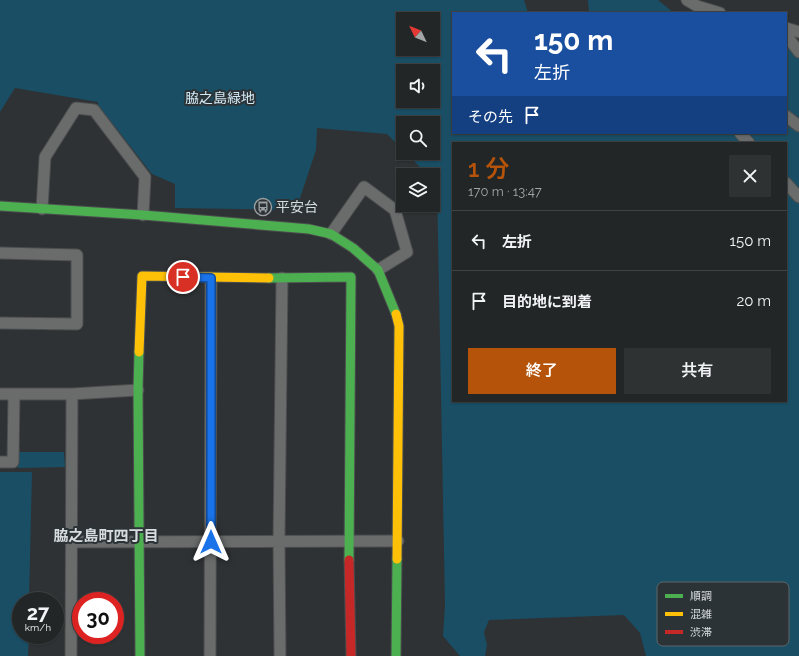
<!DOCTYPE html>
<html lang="ja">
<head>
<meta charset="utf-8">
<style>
  body { margin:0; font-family:Raleway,"Noto Sans JP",sans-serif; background:#2f3233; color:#f1f3f6; height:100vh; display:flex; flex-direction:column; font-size:15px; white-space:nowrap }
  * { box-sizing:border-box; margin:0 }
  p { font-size:13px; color:#a3a5a7 }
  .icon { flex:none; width:22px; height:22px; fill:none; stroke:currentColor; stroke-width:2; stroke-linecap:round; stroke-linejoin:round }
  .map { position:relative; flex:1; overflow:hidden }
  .details { position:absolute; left:452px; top:142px; width:335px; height:260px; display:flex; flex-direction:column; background:#232627; border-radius:0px; box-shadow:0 1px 3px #0004,0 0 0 1px #404344 }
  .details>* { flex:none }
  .banner { position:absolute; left:452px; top:12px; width:335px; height:122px; border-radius:0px; box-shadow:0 1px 3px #0004,0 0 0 1px #404344; background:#1a4fa0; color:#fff; overflow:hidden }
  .needle { width:26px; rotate:313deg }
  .buttons { position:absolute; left:396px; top:12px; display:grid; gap:8px }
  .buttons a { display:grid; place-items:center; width:44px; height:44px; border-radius:0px; background:#232627; box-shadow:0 1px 3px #0004,0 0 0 1px #404344; font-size:20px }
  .speed { position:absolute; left:12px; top:592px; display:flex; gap:8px; font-size:20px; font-weight:700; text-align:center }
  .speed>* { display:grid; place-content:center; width:52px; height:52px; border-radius:50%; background:#232627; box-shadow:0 1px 3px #0004,0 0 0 1px #404344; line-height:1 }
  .speed small { font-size:10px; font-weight:400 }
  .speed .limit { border:6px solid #d22; background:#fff; color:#111 }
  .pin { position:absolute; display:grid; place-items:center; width:34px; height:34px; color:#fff; margin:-17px; border:2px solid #fff; border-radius:50%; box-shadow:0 1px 4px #0007 }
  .me { position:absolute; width:44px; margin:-22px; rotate:0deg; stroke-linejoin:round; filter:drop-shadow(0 0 3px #0008) }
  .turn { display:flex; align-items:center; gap:14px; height:84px; padding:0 16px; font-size:18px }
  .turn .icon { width:52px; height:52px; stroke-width:2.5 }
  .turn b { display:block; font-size:28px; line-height:34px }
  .then { display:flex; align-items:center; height:38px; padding:0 16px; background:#0003; gap:8px; font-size:15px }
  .round { display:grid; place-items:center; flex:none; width:42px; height:42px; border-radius:0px; background:#2f3233 }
  .head { display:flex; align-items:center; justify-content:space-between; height:68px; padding:0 16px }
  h1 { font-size:24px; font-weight:600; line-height:30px; color:#b45309 }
  .button { display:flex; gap:8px; margin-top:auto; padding:8px 16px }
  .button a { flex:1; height:46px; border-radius:0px; background:#b45309; color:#fff; font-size:16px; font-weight:600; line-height:46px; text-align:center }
  .button a+a { background:#2f3233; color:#f1f3f6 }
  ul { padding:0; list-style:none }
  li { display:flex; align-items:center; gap:12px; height:60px; padding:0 16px; border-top:1px solid #404344 }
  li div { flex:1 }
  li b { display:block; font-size:15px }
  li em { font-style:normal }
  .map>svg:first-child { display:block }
  .green { fill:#194e65; fill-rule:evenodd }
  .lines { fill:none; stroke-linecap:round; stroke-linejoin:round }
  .street-casing { stroke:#4b4d4e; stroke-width:13 }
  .fast-casing { stroke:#4b4d4e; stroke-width:11 }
  .slow-casing { stroke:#4b4d4e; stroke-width:11 }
  .jam-casing { stroke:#4b4d4e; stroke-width:11 }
  .street { stroke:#6a6c6c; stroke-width:11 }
  .fast { stroke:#4caf50; stroke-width:9 }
  .slow { stroke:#ffc107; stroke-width:9 }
  .jam { stroke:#c62828; stroke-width:9 }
  .route-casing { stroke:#114b97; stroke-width:10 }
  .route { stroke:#1a73e8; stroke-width:7 }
  .labels { text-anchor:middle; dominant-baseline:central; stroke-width:4; stroke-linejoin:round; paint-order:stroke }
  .park-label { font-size:14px; fill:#d1e9f5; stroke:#2c3337 }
  .poi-label { font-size:14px; fill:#d7dcde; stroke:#2c3337; text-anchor:start }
  .neighbourhood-label { font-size:15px; font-weight:bold; fill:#d7dcde; stroke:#2c3337 }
  .key { fill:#2c3337; stroke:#5f6669; stroke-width:1 }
  .key-label { font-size:11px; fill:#d7dcde }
</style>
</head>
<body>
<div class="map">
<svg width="799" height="656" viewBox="0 0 799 656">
  <rect width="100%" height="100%" fill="#2f3234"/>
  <!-- green -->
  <path class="green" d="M 0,0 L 524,0 L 528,13 L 453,13 L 453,133 L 786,133 L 786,47 L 799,49 L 799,656 L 646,656 L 640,633 L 624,615 L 489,620 L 484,632 L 487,645 L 485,656 L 460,656 L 443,636 L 445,605 L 437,184 L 433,180 L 433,175 L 428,175 L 406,153 L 433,153 L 433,123 L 403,123 L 403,150 L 387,134 L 317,128 L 316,150 L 296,210 L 175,208 L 175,184 L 152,174 L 98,105 L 98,102 L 15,88 L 0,112 ZM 403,19 L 433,19 L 433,49 L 403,49 ZM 403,71 L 433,71 L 433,101 L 403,101 ZM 453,143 L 786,143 L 786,401 L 453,401 Z
    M 588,0 L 658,0 L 674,13 L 589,13 Z
    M 18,452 L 64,452 L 65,467 L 18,468 Z
    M 0,472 L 32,472 L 29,601 L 21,601 L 21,635 L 29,635 L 28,656 L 0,656 Z"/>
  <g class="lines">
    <!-- street casing -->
    <g class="street-casing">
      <path id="street" d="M 687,0 L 697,6 L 720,13
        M 786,28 L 799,32
        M 786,35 L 799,52
        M 786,116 L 799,126
        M 740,133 L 749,143
        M 786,183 L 799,197
        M 42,209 L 45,157 L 76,108 L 94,110 L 145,177 L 143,215
        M 331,234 L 364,187 L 395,210 L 407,252 L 378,270
        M 0,253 L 77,255 L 77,324 L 0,323
        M 0,394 L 72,394 L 138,390
        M 0,462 L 13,462 L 14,394
        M 71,542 L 398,541
        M 71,656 L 72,394
        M 210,656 L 211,278
        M 280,656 L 279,540 L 282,278"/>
    </g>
    <!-- fast casing -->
    <g class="fast-casing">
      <path id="fast" d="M 0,206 L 143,215 L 309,229 L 331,234 L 353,248 L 378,270 L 396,314
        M 269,278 L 351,277 L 349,560
        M 139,352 L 138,390 L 140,656
        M 396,656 L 397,559"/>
    </g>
    <!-- slow casing -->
    <g class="slow-casing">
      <path id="slow" d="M 396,314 L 399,326 L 397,559
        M 139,352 L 142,276 L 269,278"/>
    </g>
    <!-- jam casing -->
    <g class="jam-casing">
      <path id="jam" d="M 349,560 L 351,656"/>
    </g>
    <!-- street -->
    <use href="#street" class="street"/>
    <!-- fast -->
    <use href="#fast" class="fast"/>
    <!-- slow -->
    <use href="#slow" class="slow"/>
    <!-- jam -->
    <use href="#jam" class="jam"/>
  </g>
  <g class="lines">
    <!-- route casing -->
    <g class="route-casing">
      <path id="route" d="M 183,277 L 211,278 L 211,542"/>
    </g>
    <!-- route -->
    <use href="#route" class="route"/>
  </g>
  <!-- icons -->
  <defs>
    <g id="bus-ring" transform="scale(0.9)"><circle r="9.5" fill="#2c3337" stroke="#9ca0a2" stroke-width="1.5"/><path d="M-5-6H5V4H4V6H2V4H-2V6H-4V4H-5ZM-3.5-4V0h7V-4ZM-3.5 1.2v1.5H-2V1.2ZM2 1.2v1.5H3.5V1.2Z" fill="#9ca0a2"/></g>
  </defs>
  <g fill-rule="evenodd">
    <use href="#bus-ring" x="263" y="207"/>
  </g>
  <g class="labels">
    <!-- park labels -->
    <g class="park-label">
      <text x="220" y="98">脇之島緑地</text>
    </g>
    <!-- poi labels -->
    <g class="poi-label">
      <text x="276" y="207">平安台</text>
    </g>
    <!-- neighbourhood labels -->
    <g class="neighbourhood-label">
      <text x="106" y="536">脇之島町四丁目</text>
    </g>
  </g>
  <!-- legend -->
  <rect x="657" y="582" width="132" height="64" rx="6" class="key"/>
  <rect x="665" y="594" width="18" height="4" fill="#4caf50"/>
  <rect x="665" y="612" width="18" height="4" fill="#ffc107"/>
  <rect x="665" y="630" width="18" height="4" fill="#c62828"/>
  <g class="key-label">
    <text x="690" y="600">順調</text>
    <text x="690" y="618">混雑</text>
    <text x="690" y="636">渋滞</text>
  </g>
</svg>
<div class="buttons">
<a><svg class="needle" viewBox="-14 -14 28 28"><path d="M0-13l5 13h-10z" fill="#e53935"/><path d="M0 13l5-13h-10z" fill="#a3a5a7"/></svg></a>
<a><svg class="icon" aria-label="sound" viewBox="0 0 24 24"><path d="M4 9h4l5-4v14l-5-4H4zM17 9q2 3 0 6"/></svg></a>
<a><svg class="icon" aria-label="search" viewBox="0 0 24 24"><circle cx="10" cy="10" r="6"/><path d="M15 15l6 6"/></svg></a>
<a><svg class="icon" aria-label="layers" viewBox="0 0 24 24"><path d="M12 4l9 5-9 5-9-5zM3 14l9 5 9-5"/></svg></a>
</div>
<div class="speed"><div>27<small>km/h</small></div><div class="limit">30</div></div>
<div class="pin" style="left:183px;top:277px;background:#d93025"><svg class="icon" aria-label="arrive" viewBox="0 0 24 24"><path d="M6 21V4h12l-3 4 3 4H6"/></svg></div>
<svg class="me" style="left:211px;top:542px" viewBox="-20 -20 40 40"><path d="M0-17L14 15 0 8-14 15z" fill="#1a73e8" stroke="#fff" stroke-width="4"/></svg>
<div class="banner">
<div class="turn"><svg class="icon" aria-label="left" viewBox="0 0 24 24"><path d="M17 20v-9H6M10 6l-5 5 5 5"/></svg><div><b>150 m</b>左折</div></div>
<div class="then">その先<svg class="icon" aria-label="arrive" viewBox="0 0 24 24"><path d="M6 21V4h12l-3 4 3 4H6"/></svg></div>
</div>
<section class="details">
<div class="head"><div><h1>1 分</h1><p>170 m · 13:47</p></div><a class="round"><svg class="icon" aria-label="close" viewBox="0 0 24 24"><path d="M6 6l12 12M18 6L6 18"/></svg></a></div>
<ul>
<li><svg class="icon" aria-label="left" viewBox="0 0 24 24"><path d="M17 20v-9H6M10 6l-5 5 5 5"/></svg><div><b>左折</b></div><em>150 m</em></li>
<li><svg class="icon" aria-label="arrive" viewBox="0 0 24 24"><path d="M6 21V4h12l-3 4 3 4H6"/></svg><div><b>目的地に到着</b></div><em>20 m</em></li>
</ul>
<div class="button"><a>終了</a><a>共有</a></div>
</section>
</div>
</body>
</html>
